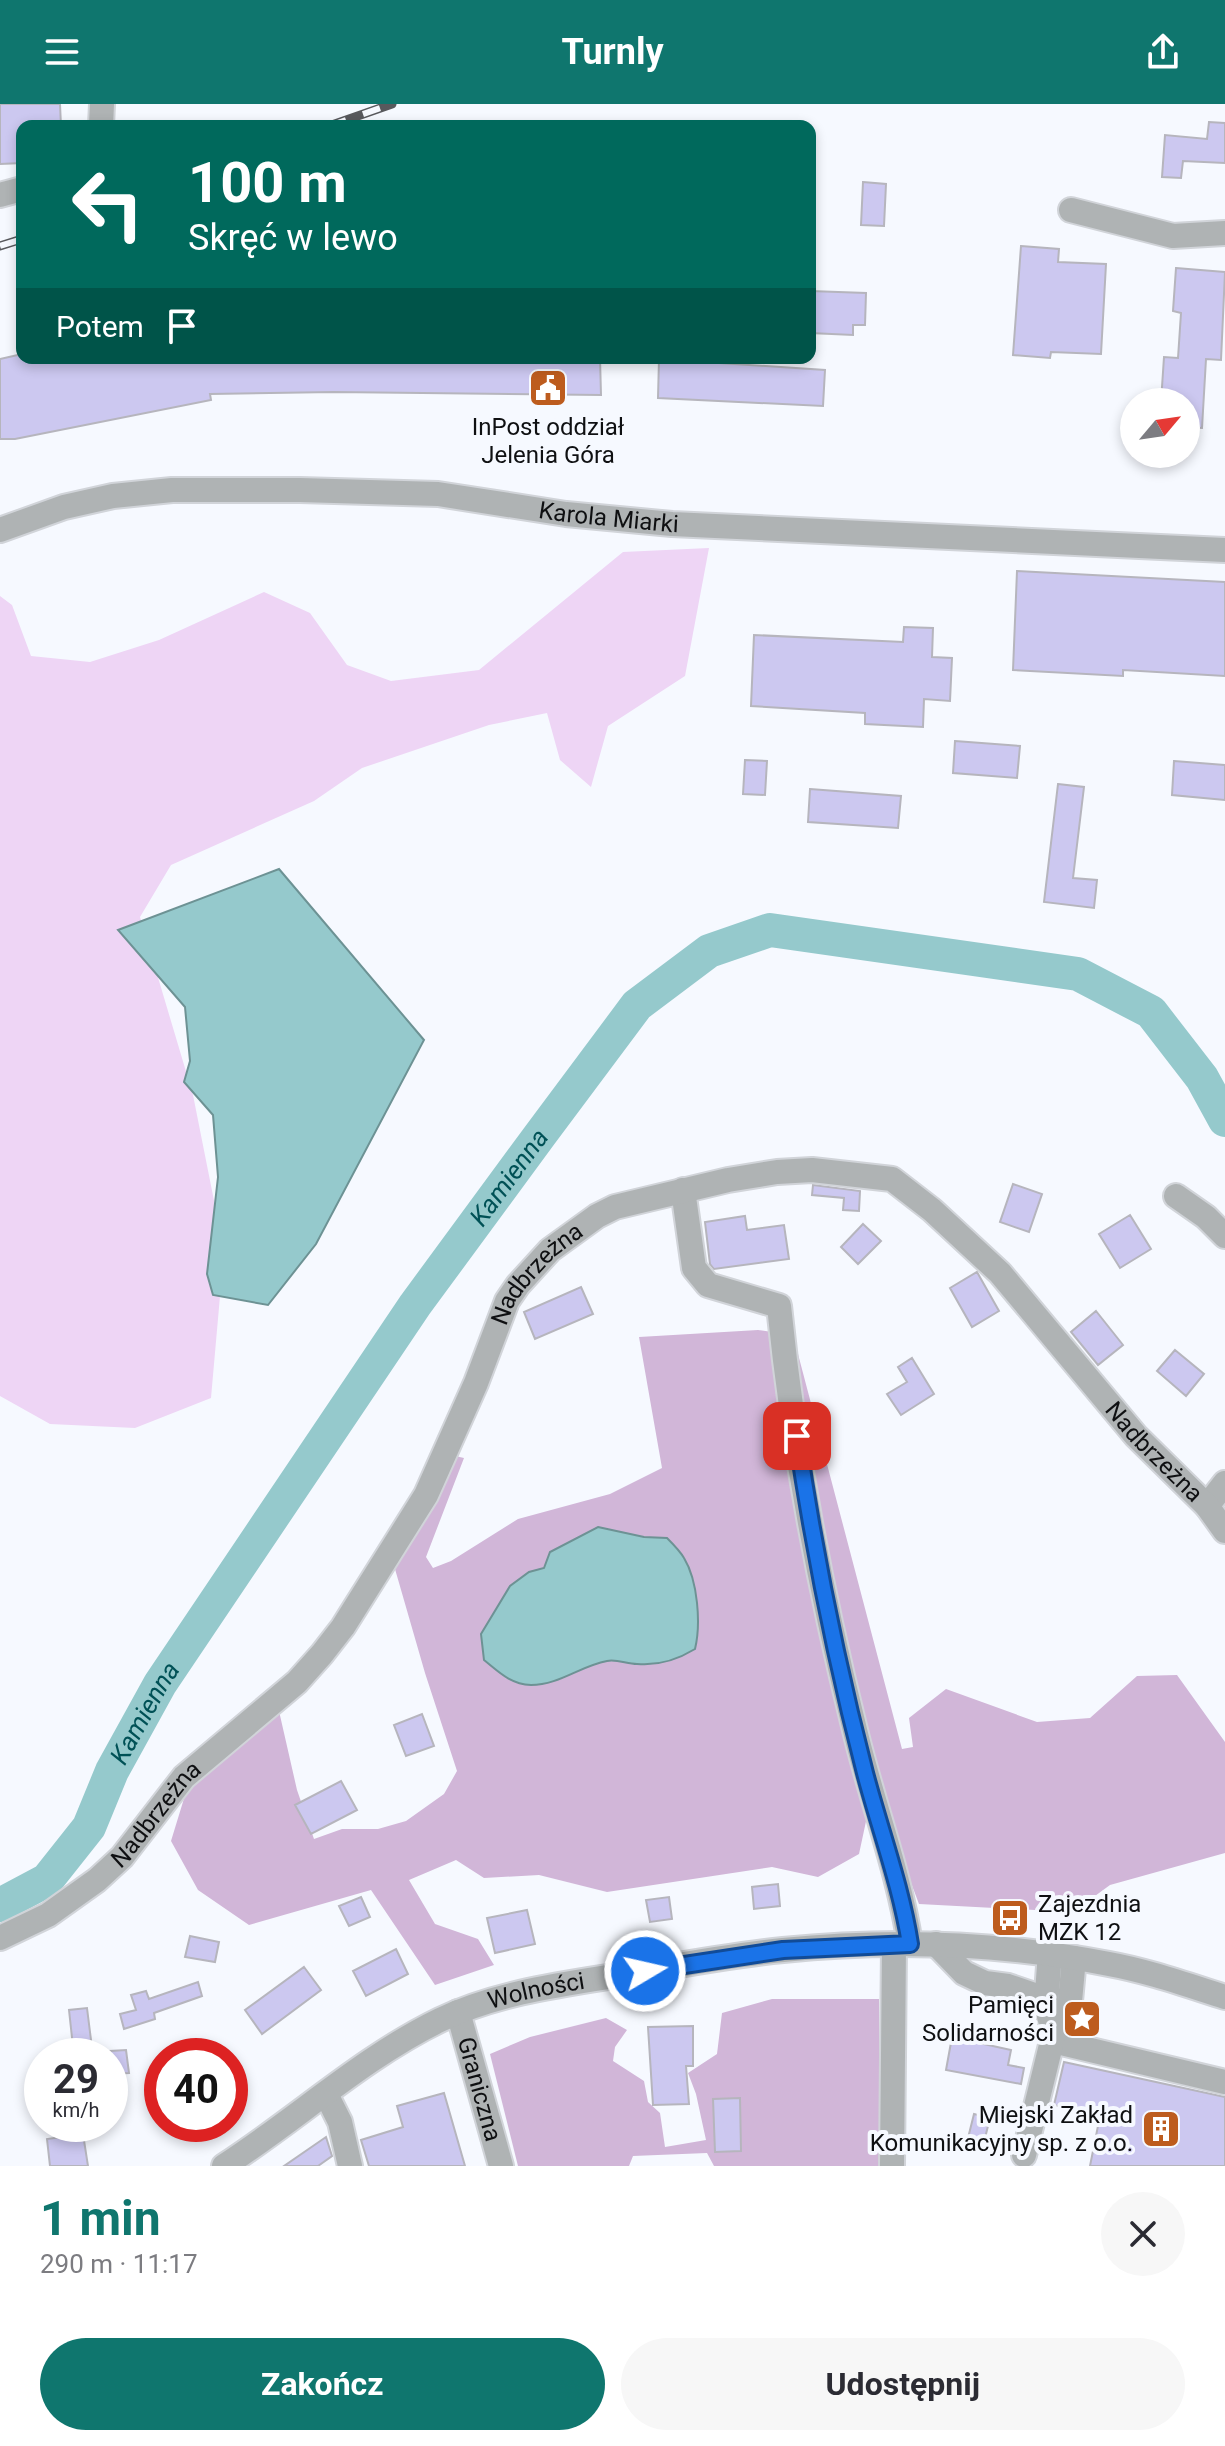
<!DOCTYPE html>
<html lang="pl">
<head>
<meta charset="utf-8">
<style>
  body { margin:0; font-family:Roboto,sans-serif; background:#f7f7f7; color:#2b2b33; height:100vh; display:flex; flex-direction:column; font-size:30px; white-space:nowrap }
  * { box-sizing:border-box; margin:0 }
  p { font-size:26px; color:#7c7c81 }
  .icon { flex:none; width:44px; height:44px; fill:none; stroke:currentColor; stroke-width:2; stroke-linecap:round; stroke-linejoin:round }
  .map { position:relative; height:2062px; overflow:hidden }
  .details { display:flex; flex-direction:column; background:#fff; flex:1 }
  .details>* { flex:none }
  .guide { position:absolute; left:16px; top:16px; width:800px; height:244px; border-radius:16px; box-shadow:0 4px 12px #0003; background:#00695c; color:#fff; overflow:hidden }
  .needle { width:52px; rotate:61deg }
  .buttons { position:absolute; left:1120px; top:284px; display:grid; gap:16px }
  .buttons a { display:grid; place-items:center; width:80px; height:80px; border-radius:50%; background:#fff; box-shadow:0 4px 12px #0003; font-size:40px }
  .speed { position:absolute; left:24px; top:1934px; display:flex; gap:16px; font-size:40px; font-weight:700; text-align:center }
  .speed>* { display:grid; place-content:center; width:104px; height:104px; border-radius:50%; background:#fff; box-shadow:0 4px 12px #0003; line-height:1 }
  .speed small { font-size:20px; font-weight:400 }
  .speed .limit { border:12px solid #d22; background:#fff; color:#111 }
  .pin { position:absolute; display:grid; place-items:center; width:68px; height:68px; color:#fff; margin:-34px; border-radius:16px; box-shadow:0 4px 12px #0006 }
  .me { position:absolute; width:88px; margin:-44px; rotate:81deg; stroke-linejoin:round; filter:drop-shadow(0 0 6px #0008) }
  .turn { display:flex; align-items:center; gap:28px; height:168px; padding:0 40px; font-size:36px }
  .turn .icon { width:104px; height:104px; stroke-width:2.5 }
  .turn b { display:block; font-size:56px; line-height:68px }
  .then { display:flex; align-items:center; height:76px; padding:0 40px; background:#0003; gap:16px; font-size:30px }
  .round { display:grid; place-items:center; flex:none; width:84px; height:84px; border-radius:42px; background:#f7f7f7 }
  .headline { display:flex; align-items:center; justify-content:space-between; height:136px; padding:0 40px }
  h1 { font-size:48px; font-weight:700; line-height:60px; color:#0f766e }
  .cta { display:flex; gap:16px; margin-top:auto; padding:16px 40px }
  .cta a { flex:1; height:92px; border-radius:48px; background:#0f766e; color:#fff; font-size:32px; font-weight:700; line-height:92px; text-align:center }
  .cta a+a { background:#f7f7f7; color:#2b2b33 }
  header { display:flex; justify-content:space-between; align-items:center; height:104px; padding:0 40px; background:#0f766e; color:#fff; font-size:36px; font-weight:700 }
  .map>svg:first-child { display:block }
  .green { fill:#eed5f5 }
  .forest { fill:#d1b6d8 }
  .water { fill:#95c9cc; stroke:#6d9294; stroke-width:2 }
  .lines { fill:none; stroke-linecap:round; stroke-linejoin:round }
  .river { stroke:#95c9cc; stroke-width:34 }
  .building { fill:#ccc8f0; stroke:#b6b5bd; stroke-width:2 }
  .minor-casing { stroke:#d1d4d9; stroke-width:28 }
  .minor { stroke:#afb3b4; stroke-width:24 }
  .rail-casing { stroke:#58595d; stroke-width:9 }
  .rail { stroke:#f6f9ff; stroke-width:6; stroke-dasharray:18; stroke-linecap:butt }
  .route-casing { stroke:#114b97; stroke-width:20 }
  .route { stroke:#1a73e8; stroke-width:14 }
  .labels { text-anchor:middle; dominant-baseline:central; stroke-width:8; stroke-linejoin:round; paint-order:stroke }
  .poi-label { font-size:24px; fill:#0f1012; stroke:#f6f9ff; text-anchor:end }
  .street-label { font-size:24px; fill:#0f1012; stroke:#f6f9ff }
  .water-label { font-size:26px; font-style:italic; fill:#005156; stroke:#f6f9ff }
</style>
</head>
<body>
<header><svg class="icon" aria-label="menu" viewBox="0 0 24 24"><path d="M4 6h16M4 12h16M4 18h16"/></svg>Turnly<svg class="icon" aria-label="share" viewBox="0 0 24 24"><path d="M12 15V3M7 8l5-5 5 5M5 13v7h14v-7"/></svg></header>
<div class="map">
<svg width="1225" height="2062" viewBox="0 0 1225 2062">
  <rect width="100%" height="100%" fill="#f6f9ff"/>
  <!-- green -->
  <path class="green" d="M 709,444 L 685,572 L 608,622 L 591,683 L 560,656 L 547,609 L 489,621 L 362,664 L 314,697 L 171,761 L 140,813 L 193,991 L 224,1147 L 211,1294 L 135,1324 L 50,1320 L 0,1292 L 0,492 L 12,501 L 31,552 L 90,558 L 159,536 L 264,488 L 310,509 L 347,561 L 391,577 L 479,566 L 623,448 Z"/>
  <!-- forest -->
  <path class="forest" d="M 758,1226 L 793,1231 L 902,1645 L 913,1643 L 909,1614 L 946,1585 L 1037,1618 L 1090,1614 L 1137,1572 L 1177,1571 L 1225,1638 L 1225,1749 L 1110,1781 L 1073,1808 L 919,1800 L 886,1713 L 868,1708 L 859,1750 L 818,1773 L 772,1763 L 607,1788 L 539,1771 L 484,1774 L 456,1756 L 409,1776 L 435,1820 L 478,1835 L 494,1861 L 435,1881 L 371,1786 L 249,1821 L 198,1786 L 171,1737 L 186,1688 L 279,1607 L 297,1686 L 314,1735 L 342,1725 L 378,1725 L 406,1717 L 444,1690 L 457,1667 L 425,1569 L 395,1465 L 451,1351 L 464,1354 L 426,1453 L 433,1464 L 451,1457 L 518,1415 L 610,1390 L 662,1364 L 639,1233 Z
    M 772,1895 L 879,1895 L 880,2062 L 714,2062 L 707,2049 L 633,2052 L 629,2062 L 518,2062 L 490,1950 L 530,1933 L 606,1914 L 627,1926 L 615,1943 L 613,1957 L 644,1977 L 648,1998 L 660,2009 L 665,2043 L 706,2036 L 696,1990 L 688,1969 L 717,1950 L 722,1909 Z"/>
  <!-- water -->
  <path class="water" d="M 279,765 L 424,936 L 316,1140 L 268,1201 L 213,1191 L 207,1170 L 218,1073 L 213,1011 L 184,978 L 190,957 L 185,903 L 118,826 Z
    M 598,1423 L 644,1433 L 667,1434 C 673,1440 680,1447 684,1454 C 698,1477 701,1520 695,1545 C 677,1556 659,1562 637,1560 C 627,1560 617,1555 607,1557 C 580,1562 559,1581 531,1581 C 510,1580 499,1568 484,1556 L 481,1530 L 510,1482 L 529,1468 L 544,1464 L 550,1448 Z"/>
  <g class="lines">
    <!-- river -->
    <path class="river" id="s1" d="M 0,1801 L 47,1776 L 89,1723 L 112,1667 L 160,1580 L 415,1201 L 540,1031 L 637,901 L 709,847 L 770,826 L 1078,870 L 1151,908 L 1202,974 L 1225,1016"/>
  </g>
  <!-- building -->
  <path class="building" d="M 0,0 L 60,0 L 61,22 L 22,22 L 22,59 L 0,60 Z
    M 1209,18 L 1225,19 L 1225,59 L 1183,57 L 1181,74 L 1162,73 L 1165,31 L 1207,35 Z
    M 863,78 L 886,80 L 884,122 L 861,121 Z
    M 1021,142 L 1059,145 L 1058,158 L 1106,160 L 1101,250 L 1051,248 L 1050,254 L 1013,251 Z
    M 1176,164 L 1225,168 L 1221,256 L 1206,255 L 1202,324 L 1186,323 L 1186,298 L 1161,298 L 1164,253 L 1178,254 L 1181,209 L 1173,207 Z
    M 810,187 L 866,189 L 865,221 L 853,221 L 853,231 L 810,229 Z
    M 22,250 L 22,254 L 203,254 L 204,256 L 600,254 L 601,291 L 334,288 L 210,290 L 211,296 L 15,335 L 0,335 L 0,255 Z
    M 659,255 L 825,266 L 823,302 L 658,294 Z
    M 1017,467 L 1225,478 L 1225,572 L 1123,566 L 1123,572 L 1013,566 Z
    M 904,523 L 933,524 L 932,553 L 952,554 L 950,597 L 924,595 L 923,623 L 865,620 L 865,609 L 751,602 L 754,531 L 903,538 Z
    M 955,637 L 1020,642 L 1017,674 L 953,669 Z
    M 745,656 L 767,657 L 765,691 L 743,690 Z
    M 1174,657 L 1225,661 L 1225,696 L 1172,691 Z
    M 1058,680 L 1084,683 L 1073,774 L 1097,776 L 1094,804 L 1044,798 Z
    M 810,685 L 901,692 L 898,724 L 808,718 Z
    M 1013,1080 L 1042,1090 L 1029,1128 L 1000,1118 Z
    M 813,1081 L 860,1087 L 859,1107 L 843,1106 L 844,1094 L 812,1091 Z
    M 1130,1111 L 1151,1145 L 1120,1164 L 1099,1130 Z
    M 745,1112 L 747,1126 L 784,1121 L 789,1155 L 714,1165 L 710,1160 L 705,1118 Z
    M 863,1120 L 881,1137 L 858,1160 L 841,1143 Z
    M 977,1168 L 999,1207 L 972,1223 L 950,1184 Z
    M 581,1183 L 593,1210 L 535,1235 L 524,1208 Z
    M 1096,1207 L 1123,1241 L 1098,1261 L 1071,1228 Z
    M 1175,1246 L 1204,1270 L 1186,1292 L 1157,1267 Z
    M 912,1254 L 934,1290 L 901,1311 L 887,1290 L 907,1278 L 898,1263 Z
    M 422,1610 L 434,1642 L 406,1652 L 394,1621 Z
    M 341,1677 L 357,1706 L 311,1730 L 295,1701 Z
    M 778,1780 L 780,1802 L 754,1805 L 752,1783 Z
    M 361,1793 L 370,1813 L 349,1822 L 339,1802 Z
    M 669,1793 L 672,1815 L 650,1818 L 646,1796 Z
    M 527,1806 L 535,1840 L 495,1849 L 487,1814 Z
    M 190,1832 L 219,1838 L 215,1858 L 185,1853 Z
    M 396,1845 L 408,1870 L 366,1892 L 353,1867 Z
    M 304,1863 L 321,1886 L 262,1930 L 245,1906 Z
    M 198,1878 L 202,1892 L 154,1909 L 155,1915 L 124,1925 L 120,1910 L 136,1906 L 131,1891 L 146,1887 L 149,1895 Z
    M 87,1904 L 93,1952 L 74,1952 L 69,1906 Z
    M 693,1922 L 693,1962 L 686,1962 L 689,2000 L 653,2001 L 648,1923 Z
    M 952,1933 L 1011,1946 L 1008,1961 L 1024,1964 L 1021,1980 L 946,1966 Z
    M 126,1946 L 129,1969 L 110,1970 L 110,1947 Z
    M 1064,1958 L 1225,1993 L 1225,2062 L 1090,2062 L 1100,2012 L 1054,2001 Z
    M 444,1989 L 465,2062 L 369,2062 L 361,2036 L 403,2023 L 397,2002 Z
    M 740,1994 L 741,2047 L 715,2048 L 713,1995 Z
    M 974,2010 L 990,2014 L 983,2042 L 967,2038 Z
    M 83,2030 L 88,2062 L 50,2062 L 47,2035 Z
    M 326,2033 L 332,2052 L 318,2062 L 284,2062 Z"/>
  <g class="lines">
    <!-- minor casing -->
    <g class="minor-casing">
      <g id="minor">
        <path d="M 101,22 L 102,0"/>
        <path d="M 0,91 L 22,85"/>
        <path d="M 1071,106 L 1173,132 L 1225,129"/>
        <path id="s2" d="M 0,426 L 64,403 L 113,392 L 172,386 L 300,386 L 438,390 L 566,410 L 672,420 L 1225,446"/>
        <path d="M 683,1086 L 694,1164 L 708,1181 L 779,1202 C 793,1343 820,1485 854,1622 C 871,1695 899,1767 910,1840"/>
        <path d="M 1176,1092 L 1206,1113 L 1225,1132"/>
        <path d="M 1207,1402 L 1225,1379"/>
        <path id="s3" d="M 0,1834 L 48,1811 L 97,1776 L 122,1753 L 184,1673 L 297,1578 L 322,1550 L 343,1523 L 426,1391 L 476,1279 L 507,1197 L 518,1181 L 550,1146 L 597,1112 L 615,1103 L 728,1076 L 777,1068 L 812,1066 L 892,1075 L 932,1106 L 1000,1169 L 1136,1332 L 1207,1402 L 1225,1427"/>
        <path d="M 936,1840 L 964,1869 L 985,1879 L 1008,1882 L 1046,1895"/>
        <path id="s4" d="M 458,1908 L 501,2062"/>
        <path d="M 1054,1929 L 1069,1908 L 1074,1854"/>
        <path d="M 1053,1937 L 1225,1978"/>
        <path d="M 326,1990 L 340,2018 L 350,2062"/>
        <path d="M 1024,2051 L 1054,1929 L 1046,1902 L 1050,1849"/>
        <path id="s5" d="M 224,2062 C 297,2015 362,1954 440,1916 C 498,1888 565,1880 627,1870 C 679,1861 731,1851 783,1846 C 891,1835 1002,1839 1109,1860 C 1148,1867 1187,1881 1225,1893"/>
        <path d="M 892,2062 L 894,1841"/>
      </g>
    </g>
    <!-- minor -->
    <use href="#minor" class="minor"/>
    <!-- rail casing -->
    <g class="rail-casing">
      <path id="rail" d="M 329,22 L 392,0
        M 0,142 L 22,135"/>
    </g>
    <!-- rail -->
    <use href="#rail" class="rail"/>
  </g>
  <g class="lines">
    <!-- route casing -->
    <g class="route-casing">
      <path id="route" d="M 645,1867 L 783,1846 L 910,1840 C 901,1782 880,1726 865,1669 C 836,1557 814,1447 797,1332"/>
    </g>
    <!-- route -->
    <use href="#route" class="route"/>
  </g>
  <!-- icons -->
  <defs>
    <g id="civic-square" transform="scale(2)"><rect x="-9" y="-9" width="18" height="18" rx="4" fill="#bd5c1e" stroke="#f6f9ff"/><path d="M-.6-6.5H3V-4.5H.6V-3L4-1V1h2V6H-6V1h2V-1L-.6-3ZM-1.2 2.5V6h2.4V2.5Z" fill="#fff"/></g>
    <g id="bus-square" transform="scale(2)"><rect x="-9" y="-9" width="18" height="18" rx="4" fill="#bd5c1e" stroke="#f6f9ff"/><path d="M-5-6H5V4H4V6H2V4H-2V6H-4V4H-5ZM-3.5-4V0h7V-4ZM-3.5 1.2v1.5H-2V1.2ZM2 1.2v1.5H3.5V1.2Z" fill="#fff"/></g>
    <g id="sight-square" transform="scale(2)"><rect x="-9" y="-9" width="18" height="18" rx="4" fill="#bd5c1e" stroke="#f6f9ff"/><path d="M0-6L1.8-2.2L6-1.7L2.9 1.2L3.7 5.4L0 3.3L-3.7 5.4L-2.9 1.2L-6-1.7L-1.8-2.2Z" fill="#fff"/></g>
    <g id="building-square" transform="scale(2)"><rect x="-9" y="-9" width="18" height="18" rx="4" fill="#bd5c1e" stroke="#f6f9ff"/><path d="M-4-6H4V6H1V3H-1V6H-4ZM-2.5-4.3h1.7v1.8h-1.7ZM.8-4.3h1.7v1.8H.8ZM-2.5-1h1.7V.8h-1.7ZM.8-1h1.7V.8H.8Z" fill="#fff"/></g>
  </defs>
  <g fill-rule="evenodd">
    <use href="#civic-square" x="548" y="284"/>
    <use href="#bus-square" x="1010" y="1814"/>
    <use href="#sight-square" x="1082" y="1915"/>
    <use href="#building-square" x="1161" y="2025"/>
  </g>
  <g class="labels">
    <!-- poi labels -->
    <g class="poi-label">
      <text x="548" y="323" text-anchor="middle">InPost oddział<tspan x="548" dy="28">Jelenia Góra</tspan></text>
      <text x="1038" y="1800" text-anchor="start">Zajezdnia<tspan x="1038" dy="28">MZK 12</tspan></text>
      <text x="1054" y="1901">Pamięci<tspan x="1054" dy="28">Solidarności</tspan></text>
      <text x="1133" y="2011">Miejski Zakład<tspan x="1133" dy="28">Komunikacyjny sp. z o.o.</tspan></text>
    </g>
    <!-- street labels -->
    <g class="street-label">
      <text stroke="none"><textPath href="#s2" startOffset="616">Karola Miarki</textPath></text>
      <text stroke="none"><textPath href="#s3" startOffset="874">Nadbrzeżna</textPath></text>
      <text stroke="none"><textPath href="#s3" startOffset="1640">Nadbrzeżna</textPath></text>
      <text stroke="none"><textPath href="#s3" startOffset="202">Nadbrzeżna</textPath></text>
      <text stroke="none"><textPath href="#s5" startOffset="362">Wolności</textPath></text>
      <text stroke="none"><textPath href="#s4" startOffset="80">Graniczna</textPath></text>
    </g>
    <!-- water labels -->
    <g class="water-label">
      <text stroke="none"><textPath href="#s1" startOffset="896">Kamienna</textPath></text>
      <text stroke="none"><textPath href="#s1" startOffset="248">Kamienna</textPath></text>
    </g>
  </g>
</svg>
<div class="buttons">
<a><svg class="needle" viewBox="-14 -14 28 28"><path d="M0-13l5 13h-10z" fill="#e53935"/><path d="M0 13l5-13h-10z" fill="#7c7c81"/></svg></a>
</div>
<div class="speed"><div>29<small>km/h</small></div><div class="limit">40</div></div>
<div class="pin" style="left:797px;top:1332px;background:#d93025"><svg class="icon" aria-label="arrive" viewBox="0 0 24 24"><path d="M6 21V4h12l-3 4 3 4H6"/></svg></div>
<svg class="me" style="left:645px;top:1867px" viewBox="-20 -20 40 40"><circle r="17" fill="#1a73e8" stroke="#fff" stroke-width="3"/><path d="M0-11L8 9 0 5-8 9z" fill="#fff"/></svg>
<div class="guide">
<div class="turn"><svg class="icon" aria-label="left" viewBox="0 0 24 24"><path d="M17 20v-9H6M10 6l-5 5 5 5"/></svg><div><b>100 m</b>Skręć w lewo</div></div>
<div class="then">Potem<svg class="icon" aria-label="arrive" viewBox="0 0 24 24"><path d="M6 21V4h12l-3 4 3 4H6"/></svg></div>
</div>
</div>
<section class="details">
<div class="headline"><div><h1>1 min</h1><p>290 m · 11:17</p></div><a class="round"><svg class="icon" aria-label="close" viewBox="0 0 24 24"><path d="M6 6l12 12M18 6L6 18"/></svg></a></div>
<div class="cta"><a>Zakończ</a><a>Udostępnij</a></div>
</section>
</body>
</html>
